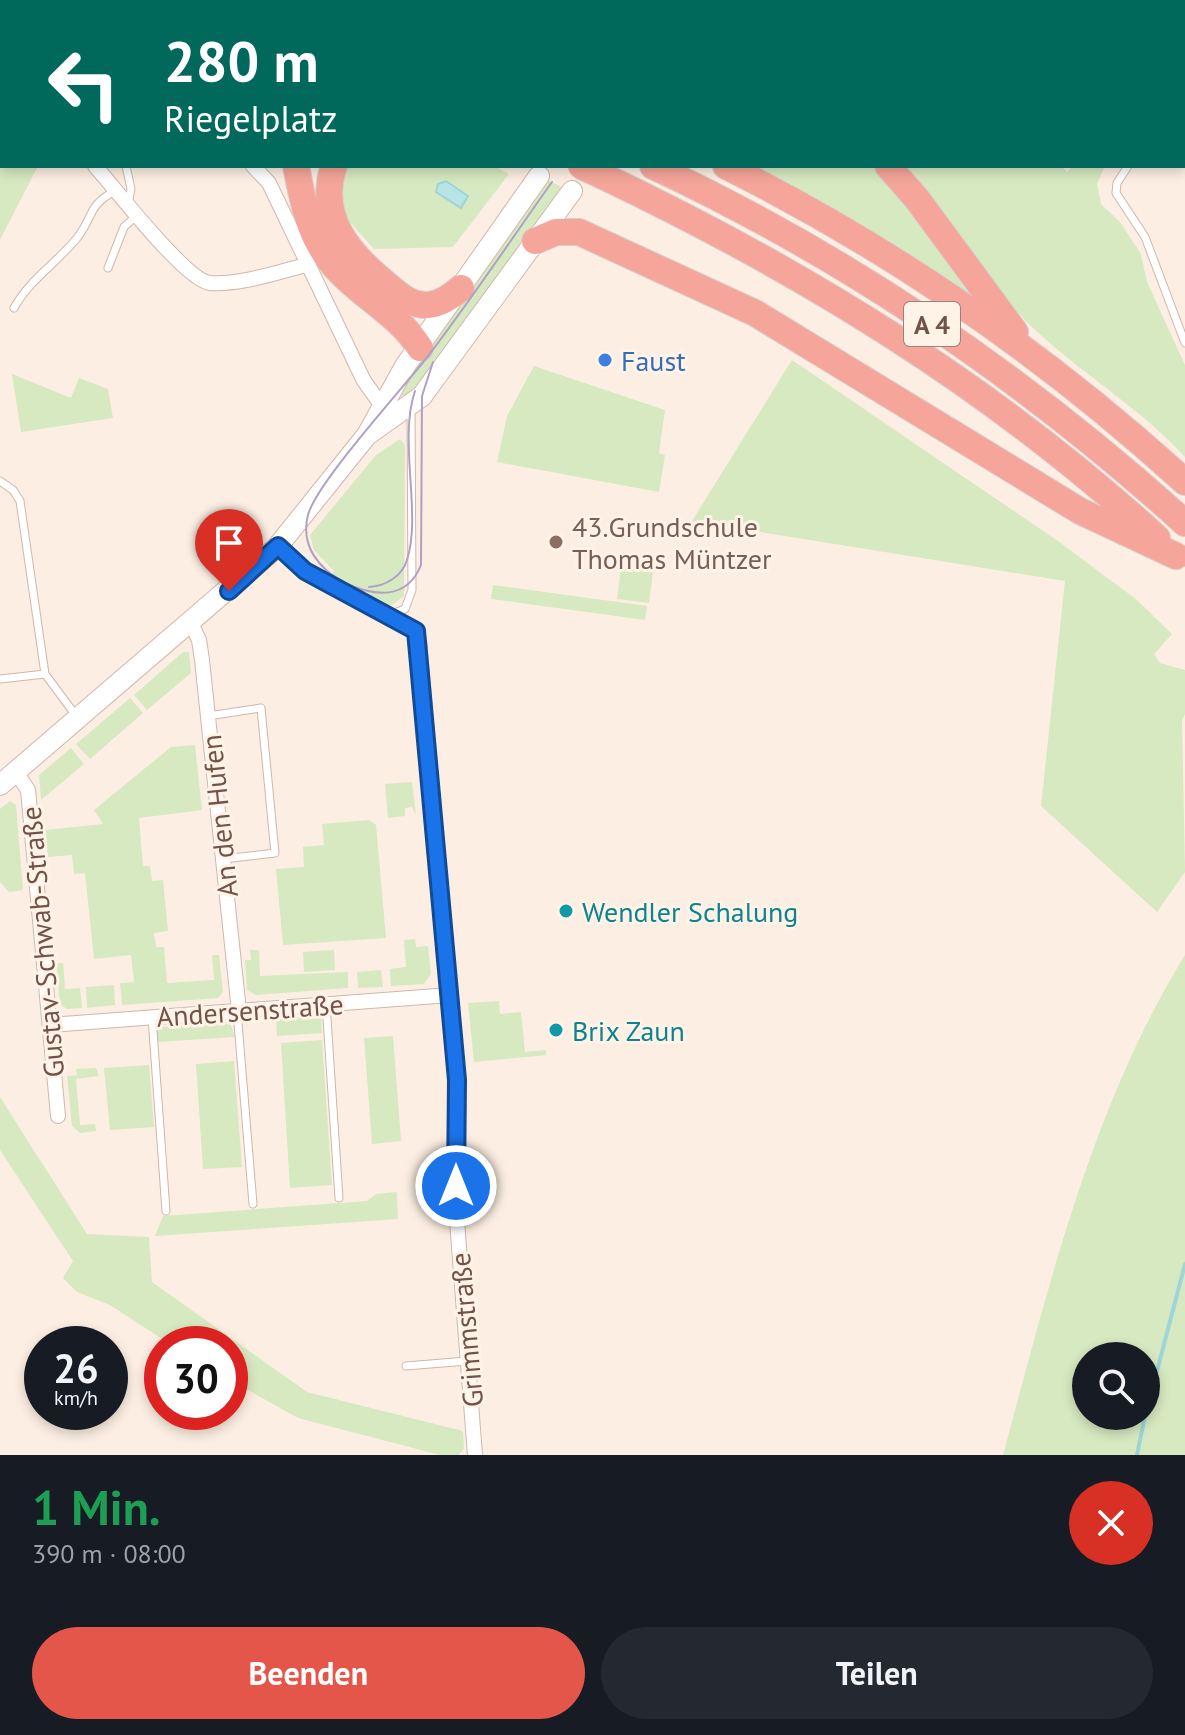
<!DOCTYPE html>
<html lang="de">
<head>
<meta charset="utf-8">
<style>
  body { margin:0; font-family:"PT Sans",sans-serif; background:#242831; color:#f1f3f6; height:100vh; display:flex; flex-direction:column; font-size:30px; white-space:nowrap }
  * { box-sizing:border-box; margin:0 }
  p { font-size:26px; color:#9ea1a6 }
  .icon { flex:none; width:44px; height:44px; fill:none; stroke:currentColor; stroke-width:2; stroke-linecap:round; stroke-linejoin:round }
  .map { position:relative; height:1455px; overflow:hidden }
  .side { display:flex; flex-direction:column; background:#171b24; flex:1 }
  .side>* { flex:none }
  .banner { position:absolute; left:0px; top:0px; width:1186px; height:168px; box-shadow:0 4px 12px #0003; background:#00695c; color:#fff; overflow:hidden }
  .fabs { position:absolute; left:1072px; top:1342px; display:grid; gap:16px }
  .fabs a { display:grid; place-items:center; width:88px; height:88px; border-radius:50%; background:#171b24; box-shadow:0 4px 12px #0003; font-size:40px }
  .speed { position:absolute; left:24px; top:1326px; display:flex; gap:16px; font-size:40px; font-weight:700; text-align:center }
  .speed>* { display:grid; place-content:center; width:104px; height:104px; border-radius:50%; background:#171b24; box-shadow:0 4px 12px #0003; line-height:1 }
  .speed small { font-size:20px; font-weight:400 }
  .speed .limit { border:12px solid #d22; background:#fff; color:#111 }
  .pin { position:absolute; display:grid; place-items:center; width:68px; height:68px; color:#fff; margin:-82px -34px; border-radius:50% 50% 50% 0; rotate:-45deg; box-shadow:0 0 8px #0007 }
  .pin .icon { rotate:45deg }
  .me { position:absolute; width:88px; margin:-44px; rotate:0deg; stroke-linejoin:round; filter:drop-shadow(0 0 6px #0008) }
  .turn { display:flex; align-items:center; gap:28px; height:168px; padding:0 32px; font-size:36px }
  .turn .icon { width:104px; height:104px; stroke-width:2.5 }
  .turn b { display:block; font-size:56px; line-height:68px }
  .round { display:grid; place-items:center; flex:none; width:84px; height:84px; border-radius:42px; background:#242831 }
  .summary { display:flex; align-items:center; justify-content:space-between; height:136px; padding:0 32px }
  h1 { font-size:48px; font-weight:700; line-height:60px; color:#1e9e55 }
  .cta { display:flex; gap:16px; margin-top:auto; padding:16px 32px }
  .cta a { flex:1; height:92px; border-radius:48px; background:#e45649; color:#fff; font-size:32px; font-weight:700; line-height:92px; text-align:center }
  .cta a+a { background:#242831; color:#f1f3f6 }
  .map>svg:first-child { display:block }
  .green { fill:#d7e9c1; fill-rule:evenodd }
  .water { fill:#b7e4e5; stroke:#9ed5d6; stroke-width:2 }
  .lines { fill:none; stroke-linecap:round; stroke-linejoin:round }
  .stream { stroke:#9ed5d6; stroke-width:4 }
  .lane-casing { stroke:#cfb7ac; stroke-width:9 }
  .street-casing { stroke:#cfb7ac; stroke-width:16 }
  .secondary-casing { stroke:#d2b6a9; stroke-width:22 }
  .highway-casing { stroke:#d8cfcc; stroke-width:28 }
  .lane { stroke:#fff; stroke-width:7 }
  .street { stroke:#fff; stroke-width:14 }
  .secondary { stroke:#fff; stroke-width:20 }
  .highway { stroke:#f5a59a; stroke-width:26 }
  .tram { stroke:#afa1c5; stroke-width:2 }
  .highway-bridge-casing { stroke:#d8cfcc; stroke-width:28; stroke-linecap:butt }
  .highway-bridge { stroke:#f5a59a; stroke-width:26 }
  .route-casing { stroke:#114b97; stroke-width:20 }
  .route { stroke:#1a73e8; stroke-width:14 }
  .shop-dot { fill:#3f7fe0; stroke:#fff3e8; stroke-width:3 }
  .education-dot { fill:#8d6e63; stroke:#fff3e8; stroke-width:3 }
  .culture-dot { fill:#0f9aa8; stroke:#fff3e8; stroke-width:3 }
  .labels { text-anchor:middle; dominant-baseline:central; stroke-width:6; stroke-linejoin:round; paint-order:stroke }
  .shield { fill:#fff3e8; stroke:#9d8279; stroke-width:2 }
  .shield-label { font-size:26px; font-weight:bold; fill:#735249 }
  .shop-label { font-size:28px; fill:#366cbe; stroke:#fff3e8; text-anchor:start }
  .education-label { font-size:28px; fill:#785e54; stroke:#fff3e8; text-anchor:start }
  .street-label { font-size:28px; fill:#735249; stroke:#fff3e8 }
  .culture-label { font-size:28px; fill:#0d838f; stroke:#fff3e8; text-anchor:start }
</style>
</head>
<body>
<div class="map">
<svg width="1185" height="1455" viewBox="0 0 1185 1455">
  <rect width="100%" height="100%" fill="#fceee2"/>
  <!-- green -->
  <path class="green" d="M 343,0 L 626,0 L 625,2 Z
    M 0,62 L 2,166 L 38,166 L 0,240 Z
    M 347,166 L 494,166 L 509,174 L 453,247 L 374,249 L 338,209 Z
    M 747,166 L 877,166 L 980,303 Z
    M 905,166 L 1062,166 L 1067,172 L 1073,166 L 1105,166 L 1097,184 L 1101,204 L 1120,222 L 1141,254 L 1147,282 L 1185,365 L 1185,457 C 1143,411 1090,379 1044,338 C 989,290 949,224 905,166 Z
    M 547,180 L 562,187 L 441,359 L 407,399 L 398,392 Z
    M 792,360 L 1058,541 L 1137,600 L 1172,634 L 1154,654 L 1160,663 L 1185,670 L 1185,714 L 1182,721 L 1185,872 L 1157,912 L 1041,806 L 1065,581 L 692,521 Z
    M 534,366 L 665,410 L 659,453 L 665,455 L 659,492 L 497,462 L 507,416 Z
    M 12,374 L 71,398 L 79,378 L 108,389 L 113,418 L 21,432 Z
    M 400,439 L 405,445 L 404,596 L 392,605 L 383,605 L 330,578 L 334,571 L 314,550 L 310,535 L 376,455 Z
    M 623,552 L 655,556 L 649,603 L 617,599 Z
    M 493,585 L 647,606 L 645,620 L 491,599 Z
    M 183,652 L 189,652 L 191,673 L 147,710 L 134,695 Z
    M 130,698 L 143,713 L 90,759 L 76,744 Z
    M 195,745 L 202,810 L 139,818 L 143,866 L 150,866 L 152,881 L 163,880 L 168,931 L 154,933 L 156,947 L 164,947 L 167,983 L 214,980 L 212,955 L 219,955 L 223,992 L 218,998 L 122,1005 L 120,983 L 134,982 L 131,955 L 94,959 L 85,873 L 74,874 L 72,855 L 48,857 L 45,830 L 103,824 L 94,810 L 171,747 Z
    M 71,748 L 84,764 L 41,800 L 39,775 Z
    M 412,782 L 416,815 L 412,807 L 405,808 L 405,816 L 388,818 L 385,784 Z
    M 10,801 L 16,805 L 23,890 L 9,892 L 0,882 L 0,809 Z
    M 369,820 L 376,825 L 386,938 L 283,945 L 276,869 L 304,867 L 303,847 L 324,845 L 322,824 Z
    M 415,939 L 416,947 L 428,946 L 431,974 L 424,984 L 391,986 L 390,969 L 406,967 L 404,940 Z
    M 250,950 L 259,950 L 260,976 L 348,972 L 348,988 L 256,995 L 247,990 L 245,960 L 251,960 Z
    M 334,950 L 335,970 L 304,972 L 303,952 Z
    M 1185,955 L 1185,1455 L 1003,1455 C 1049,1285 1092,1106 1185,955 ZM 1086,1356 L 1146,1356 L 1146,1416 L 1086,1416 Z
    M 56,963 L 63,963 L 65,989 L 80,988 L 82,1008 L 67,1009 L 60,1004 Z
    M 381,970 L 383,987 L 358,988 L 357,972 Z
    M 114,985 L 115,1005 L 87,1008 L 86,987 Z
    M 499,1001 L 500,1014 L 521,1012 L 525,1052 L 546,1050 L 546,1055 L 474,1062 L 468,1003 Z
    M 321,1016 L 322,1033 L 277,1036 L 276,1019 Z
    M 230,1022 L 235,1037 L 158,1042 L 157,1027 Z
    M 393,1036 L 401,1141 L 372,1144 L 364,1038 Z
    M 322,1040 L 332,1185 L 290,1188 L 281,1043 Z
    M 234,1061 L 242,1167 L 203,1169 L 196,1064 Z
    M 149,1065 L 154,1127 L 110,1130 L 104,1068 Z
    M 96,1068 L 99,1076 L 76,1079 L 80,1125 L 95,1124 L 96,1131 L 80,1133 L 72,1126 L 67,1076 L 77,1075 L 76,1069 Z
    M 0,1097 L 87,1234 L 149,1237 L 152,1282 L 307,1392 L 463,1431 L 464,1449 L 458,1455 L 440,1455 L 298,1418 L 230,1380 L 230,1344 L 170,1344 L 110,1305 L 77,1292 L 63,1278 L 73,1261 L 0,1150 Z
    M 397,1192 L 398,1219 L 155,1236 L 163,1216 L 367,1201 L 376,1194 Z"/>
  <!-- water -->
  <path class="water" d="M 446,181 L 468,196 L 461,208 L 436,192 L 438,184 Z"/>
  <g class="lines">
    <!-- stream -->
    <path class="stream" d="M 1146,1413 L 1185,1264
      M 1137,1455 L 1145,1416"/>
    <!-- lane casing -->
    <g class="lane-casing">
      <path id="lane" d="M 684,2 L 685,0
        M 126,166 L 131,189 L 128,203
        M 1128,166 L 1117,183 L 1116,193 L 1145,237 L 1185,343
        M 108,268 L 124,227 L 136,216
        M 14,308 C 30,279 57,263 77,238 C 95,215 86,207 116,190
        M 0,481 L 13,490 L 20,501 L 45,674 L 77,717
        M 389,615 L 405,609 L 412,590 L 411,408
        M 0,679 L 45,674
        M 208,716 L 261,708 L 275,853 L 223,859
        M 326,1004 L 339,1198
        M 237,1011 L 253,1204
        M 152,1017 L 166,1211
        M 406,1366 L 467,1361"/>
    </g>
    <!-- street casing -->
    <g class="street-casing">
      <path id="street" d="M 1062,0 L 1064,2
        M 0,54 L 2,56
        M 1184,124 L 1185,124
        M 95,166 C 115,188 186,281 210,283 C 242,285 276,272 307,265
        M 253,166 L 269,183 L 364,381 L 382,406
        M 278,546 L 305,571 L 406,624 L 416,631 L 419,640 L 457,1080 L 456,1208 L 475,1455
        M 191,623 L 199,640 L 202,660 L 239,1011
        M 16,772 L 28,790 L 58,1116
        M 50,1025 L 450,995"/>
    </g>
    <!-- secondary casing -->
    <g class="secondary-casing">
      <path id="secondary" d="M 656,2 L 658,0
        M 711,2 L 713,0
        M 370,433 L 422,396 L 572,191
        M 0,785 L 278,546 L 367,435 L 405,366 L 539,176"/>
    </g>
    <!-- highway casing -->
    <g class="highway-casing">
      <path id="highway" d="M 106,0 L 110,2
        M 222,0 L 227,2
        M 294,0 L 299,2
        M 406,0 L 409,2
        M 296,166 C 303,203 310,241 338,270 C 364,298 399,315 420,348
        M 334,166 C 317,216 348,253 385,283 C 398,294 410,306 428,305 C 441,304 452,296 461,288
        M 653,166 C 847,257 1026,379 1185,523
        M 726,166 C 892,249 1048,357 1185,482
        M 888,166 L 917,199 L 1015,332
        M 603,176 C 804,272 992,387 1157,538
        M 535,241 L 556,232 L 579,232 L 755,313 L 1080,511 L 1176,556"/>
    </g>
    <!-- lane -->
    <use href="#lane" class="lane"/>
    <!-- street -->
    <use href="#street" class="street"/>
    <!-- secondary -->
    <use href="#secondary" class="secondary"/>
    <!-- highway -->
    <use href="#highway" class="highway"/>
    <!-- tram -->
    <path class="tram" d="M 680,2 L 681,0
      M 433,362 L 422,396 L 421,565 C 407,600 375,597 345,583 C 319,569 300,546 308,515 C 316,484 400,391 425,360 C 469,303 510,241 552,182
      M 369,587 C 385,586 402,577 407,560 C 422,513 398,441 415,391"/>
    <!-- highway-bridge casing -->
    <g class="highway-bridge-casing">
      <path id="highway-bridge" d="M 581,166 L 603,176"/>
    </g>
    <!-- highway-bridge -->
    <use href="#highway-bridge" class="highway-bridge"/>
  </g>
  <g class="lines">
    <!-- route casing -->
    <g class="route-casing">
      <path id="route" d="M 229,591 L 278,546 L 305,571 L 416,631 L 457,1080 L 456,1186"/>
    </g>
    <!-- route -->
    <use href="#route" class="route"/>
  </g>
  <!-- markers -->
  <circle class="shop-dot" cx="605" cy="360" r="8"/>
  <circle class="education-dot" cx="556" cy="542" r="8"/>
  <g class="culture-dot">
    <circle cx="566" cy="911" r="8"/>
    <circle cx="556" cy="1030" r="8"/>
  </g>
  <g class="labels">
    <!-- shield labels -->
    <rect class="shield" x="904" y="302" width="56" height="44" rx="6"/>
    <g class="shield-label">
      <text x="932" y="324">A 4</text>
    </g>
    <!-- shop labels -->
    <g class="shop-label">
      <text x="621" y="360">Faust</text>
    </g>
    <!-- education labels -->
    <g class="education-label">
      <text x="572" y="526">43.Grundschule<tspan x="572" dy="32">Thomas Müntzer</tspan></text>
    </g>
    <!-- street labels -->
    <g class="street-label">
      <text transform="translate(219 816) rotate(-96)">An den Hufen</text>
      <text transform="translate(42 942) rotate(-95)">Gustav-Schwab-Straße</text>
      <text transform="translate(250 1010) rotate(-4)">Andersenstraße</text>
      <text transform="translate(466 1330) rotate(-95)">Grimmstraße</text>
    </g>
    <!-- culture labels -->
    <g class="culture-label">
      <text x="582" y="911">Wendler Schalung</text>
      <text x="572" y="1030">Brix Zaun</text>
    </g>
  </g>
</svg>
<div class="fabs">
<a><svg class="icon" aria-label="search" viewBox="0 0 24 24"><circle cx="10" cy="10" r="6"/><path d="M15 15l6 6"/></svg></a>
</div>
<div class="speed"><div>26<small>km/h</small></div><div class="limit">30</div></div>
<div class="pin" style="left:229px;top:591px;background:#d93025"><svg class="icon" aria-label="arrive" viewBox="0 0 24 24"><path d="M6 21V4h12l-3 4 3 4H6"/></svg></div>
<svg class="me" style="left:456px;top:1186px" viewBox="-20 -20 40 40"><circle r="17" fill="#1a73e8" stroke="#fff" stroke-width="3"/><path d="M0-11L8 9 0 5-8 9z" fill="#fff"/></svg>
<div class="banner">
<div class="turn"><svg class="icon" aria-label="left" viewBox="0 0 24 24"><path d="M17 20v-9H6M10 6l-5 5 5 5"/></svg><div><b>280 m</b>Riegelplatz</div></div>
</div>
</div>
<section class="side">
<div class="summary"><div><h1>1 Min.</h1><p>390 m · 08:00</p></div><a class="round" style="background:#d93025;color:#fff"><svg class="icon" aria-label="close" viewBox="0 0 24 24"><path d="M6 6l12 12M18 6L6 18"/></svg></a></div>
<div class="cta"><a>Beenden</a><a>Teilen</a></div>
</section>
</body>
</html>
